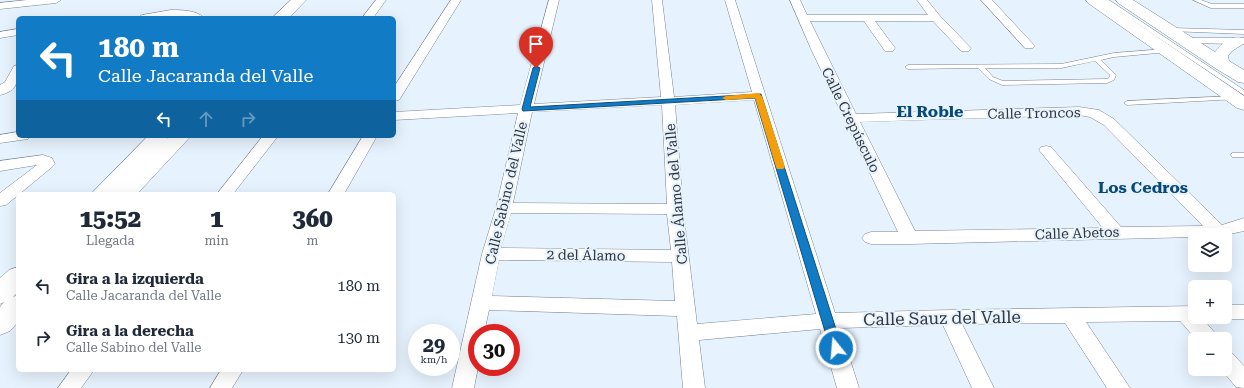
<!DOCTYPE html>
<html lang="es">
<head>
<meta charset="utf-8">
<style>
  body { margin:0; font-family:"Roboto Serif",serif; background:#f2f2f3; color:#1f2937; height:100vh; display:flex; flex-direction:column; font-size:15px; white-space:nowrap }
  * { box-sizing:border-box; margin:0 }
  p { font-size:13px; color:#747a83 }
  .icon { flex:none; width:22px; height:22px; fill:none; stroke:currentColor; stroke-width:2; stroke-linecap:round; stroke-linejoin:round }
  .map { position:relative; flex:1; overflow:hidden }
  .side { position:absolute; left:16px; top:192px; width:380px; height:180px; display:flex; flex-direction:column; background:#fff; border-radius:6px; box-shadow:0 4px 16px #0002 }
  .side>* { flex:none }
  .top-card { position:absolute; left:16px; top:16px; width:380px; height:122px; border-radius:6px; box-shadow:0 4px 16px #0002; background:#127bc6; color:#fff; overflow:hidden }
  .controls { position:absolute; left:1188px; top:228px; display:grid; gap:8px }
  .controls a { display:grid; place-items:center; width:44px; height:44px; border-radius:6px; background:#fff; box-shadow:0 4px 16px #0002; font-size:20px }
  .speed { position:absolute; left:408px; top:324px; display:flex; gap:8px; font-size:20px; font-weight:700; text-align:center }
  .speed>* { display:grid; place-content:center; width:52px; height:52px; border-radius:50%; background:#fff; box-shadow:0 4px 16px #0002; line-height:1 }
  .speed small { font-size:10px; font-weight:400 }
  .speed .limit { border:6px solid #d22; background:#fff; color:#111 }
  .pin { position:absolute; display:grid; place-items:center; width:34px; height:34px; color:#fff; margin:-41px -17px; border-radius:50% 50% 50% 0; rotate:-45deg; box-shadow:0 0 4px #0007 }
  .pin .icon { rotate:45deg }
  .me { position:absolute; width:44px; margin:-22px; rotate:343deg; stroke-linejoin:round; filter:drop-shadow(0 0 3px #0008) }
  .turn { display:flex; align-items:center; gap:14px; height:84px; padding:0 16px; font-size:18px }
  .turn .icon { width:52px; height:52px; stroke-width:2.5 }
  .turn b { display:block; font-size:28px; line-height:34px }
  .lanes { display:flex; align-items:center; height:38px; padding:0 16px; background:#0003; justify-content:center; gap:20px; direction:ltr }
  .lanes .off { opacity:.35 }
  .eta { display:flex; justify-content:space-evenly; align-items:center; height:68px; text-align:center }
  .eta b { font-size:24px; font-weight:800; line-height:28px }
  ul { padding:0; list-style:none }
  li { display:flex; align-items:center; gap:12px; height:52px; padding:0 16px }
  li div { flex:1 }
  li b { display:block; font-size:15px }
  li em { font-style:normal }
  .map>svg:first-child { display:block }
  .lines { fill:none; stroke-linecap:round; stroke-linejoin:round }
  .lane-casing { stroke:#788592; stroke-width:1 }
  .street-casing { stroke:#788592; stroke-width:1 }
  .secondary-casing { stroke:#788592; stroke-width:1 }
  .lane { fill:#fff; fill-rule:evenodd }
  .street { fill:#fff; fill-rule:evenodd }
  .secondary { fill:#fff; fill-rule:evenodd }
  .route { fill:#127bc6; stroke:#0c5081 }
  .slow { fill:#f59e0b }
  .labels { text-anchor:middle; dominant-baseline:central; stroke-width:4; stroke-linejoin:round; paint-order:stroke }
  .street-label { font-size:14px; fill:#31373c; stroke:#e6f2fd }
  .quarter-label { font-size:16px; font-weight:bold; fill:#064978; stroke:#e6f2fd }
  .near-street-label { font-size:17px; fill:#31373c; stroke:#e6f2fd }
</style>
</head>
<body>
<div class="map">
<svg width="1244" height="388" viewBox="0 0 1244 388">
  <rect width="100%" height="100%" fill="#e6f2fd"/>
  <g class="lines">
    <!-- lane casing -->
    <g class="lane-casing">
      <path id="lane" d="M 1102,0 L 1109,0 L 1244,90 L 1244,95 Z
        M 1193,0 L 1201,0 L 1212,4 L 1244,4 L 1244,8 L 1211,8 Z
        M 1172,28 L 1244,30 L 1244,34 L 1170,31 L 1170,29 Z
        M 1166,49 L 1168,50 L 1168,52 L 1114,57 L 1101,60 L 1116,75 L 1114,80 L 1107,83 L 1002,85 L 989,79 L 978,68 L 908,69 L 905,67 L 908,65 L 1061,64 L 1114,53 ZM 1095,61 L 1110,75 L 1109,78 L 1106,79 L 1003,81 L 993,77 L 985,68 L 1061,68 Z
        M 1235,96 L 1237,97 L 1237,99 L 1127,105 L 1124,103 L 1127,101 Z
        M 1232,153 L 1244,153 L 1244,157 L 1232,157 L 1231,155 Z"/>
    </g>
    <!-- street casing -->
    <g class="street-casing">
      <path id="street" d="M 27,0 L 61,0 L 56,3 L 0,9 L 0,3 Z
        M 376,0 L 386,0 L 373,18 L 362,18 Z
        M 451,0 L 461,0 L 401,97 L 399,100 L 394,101 L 394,87 Z
        M 549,0 L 559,0 L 534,104 L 661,97 L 652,0 L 662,0 L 674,97 L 752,92 L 725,0 L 735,0 L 835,313 L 949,310 L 1195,306 L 1195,317 L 1203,317 L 1202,318 L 1215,333 L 1218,339 L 1196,339 L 1180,321 L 1086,322 L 1130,388 L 1107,388 L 1065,323 L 962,324 L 994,388 L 972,388 L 943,325 L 840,328 L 859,388 L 837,388 L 820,329 L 699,340 L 705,388 L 683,388 L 677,316 L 489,310 L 484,333 L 477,333 L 478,367 L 474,388 L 452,388 L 482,254 L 496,208 L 518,113 L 394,120 L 394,112 L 520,105 ZM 754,100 L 816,314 L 697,324 L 683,209 L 675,105 ZM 662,105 L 667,204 L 513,203 L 532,112 ZM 511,213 L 667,214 L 671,250 L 501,248 ZM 499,260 L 672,262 L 675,301 L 492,296 Z
        M 790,0 L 800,0 L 807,15 L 928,15 L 917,0 L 927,0 L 940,16 L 971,48 L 969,51 L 961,51 L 933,21 L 875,21 L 895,48 L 893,51 L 885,51 L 864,21 L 810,21 L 856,114 L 1079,107 L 1099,110 L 1114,119 L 1222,225 L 1244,218 L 1244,231 L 1225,235 L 1195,235 L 1195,237 L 910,244 L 871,244 L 865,242 L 862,238 L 865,234 L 871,232 L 898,232 L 811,49 ZM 1079,115 L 1090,117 L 1104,125 L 1203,226 L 1121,227 L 1051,147 L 1046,146 L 1041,147 L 1039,150 L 1103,228 L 915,231 L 860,122 Z
        M 981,0 L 992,0 L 1033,44 L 1035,46 L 1033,48 L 1025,48 Z
        M 171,10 C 181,10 197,10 204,18 L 178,16 L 137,18 L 142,15 Z
        M 18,29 L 18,35 L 0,38 L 0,32 Z
        M 1184,38 L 1244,38 L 1244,44 L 1180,43 L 1178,41 L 1180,39 Z
        M 18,65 C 18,81 18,91 0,95 L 0,85 L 5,82 L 14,66 Z
        M 18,132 L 18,136 L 30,136 L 28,139 L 0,143 L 0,135 Z
        M 263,136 L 278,136 L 233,194 L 217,194 Z
        M 363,136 L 377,136 L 344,194 L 328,194 Z
        M 43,155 L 52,158 L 55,164 L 52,167 L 6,205 L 0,206 L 0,193 L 37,165 L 0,171 L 0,161 Z
        M 1225,305 L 1244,305 L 1244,319 L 1225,319 L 1218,317 L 1225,317 Z
        M 1225,351 L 1232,353 L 1244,366 L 1244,388 L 1236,387 L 1221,369 L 1225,369 Z
        M 71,370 L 94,370 L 81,388 L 58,388 Z
        M 221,370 L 243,370 L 232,388 L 210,388 Z"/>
    </g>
    <!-- secondary casing -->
    <g class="secondary-casing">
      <path id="secondary" d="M 291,0 L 306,0 L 289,18 L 272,18 Z
        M 1086,0 L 1103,0 L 1244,96 L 1244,110 L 1237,108 L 1088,3 Z
        M 1116,0 L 1133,0 L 1215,52 C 1222,43 1231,35 1243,38 L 1244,40 L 1243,44 L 1232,51 L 1228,56 L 1229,61 L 1244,70 L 1244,83 L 1238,82 L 1215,68 L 1118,3 Z
        M 148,136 L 169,136 L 167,139 L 170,136 L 191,136 L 137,194 L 91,194 Z
        M 18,267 L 18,292 L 13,297 L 18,295 L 18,322 L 10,331 L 0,335 L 0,307 L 4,302 L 0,304 L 0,278 L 9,270 Z"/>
    </g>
    <!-- lane -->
    <use href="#lane" class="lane"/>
    <!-- street -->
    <use href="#street" class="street"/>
    <!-- secondary -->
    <use href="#secondary" class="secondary"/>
  </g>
  <!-- route -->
  <path class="route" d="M 536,66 L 540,68 L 530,107 L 761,94 L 842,348 L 840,351 L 836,352 L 832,351 L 830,348 L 755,98 L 523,111 L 522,109 L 533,68 Z"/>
  <!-- slow -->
  <path class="slow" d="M 758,93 L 762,96 L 785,167 L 783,169 L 777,169 L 776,167 L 755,98 L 726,100 L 722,98 L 726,96 Z"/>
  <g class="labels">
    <!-- street labels -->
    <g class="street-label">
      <text transform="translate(1034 113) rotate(-1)">Calle Troncos</text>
      <text transform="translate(851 120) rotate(64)">Calle Crepúsculo</text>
      <text transform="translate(506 193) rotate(-77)">Calle Sabino del Valle</text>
      <text transform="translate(676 194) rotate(-95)">Calle Álamo del Valle</text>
      <text transform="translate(1077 233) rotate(-2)">Calle Abetos</text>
      <text transform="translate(586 255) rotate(1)">2 del Álamo</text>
    </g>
    <!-- quarter labels -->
    <g class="quarter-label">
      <text x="930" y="111">El Roble</text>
      <text x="1143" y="187">Los Cedros</text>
    </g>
    <!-- near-street labels -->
    <g class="near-street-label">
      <text transform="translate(942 318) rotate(-1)">Calle Sauz del Valle</text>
    </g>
  </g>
</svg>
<div class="controls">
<a><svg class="icon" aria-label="layers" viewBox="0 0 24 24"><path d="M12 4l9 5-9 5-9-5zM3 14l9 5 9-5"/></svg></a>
<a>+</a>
<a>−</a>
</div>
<div class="speed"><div>29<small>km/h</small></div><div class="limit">30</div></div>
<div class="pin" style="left:536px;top:68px;background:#d93025"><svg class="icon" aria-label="arrive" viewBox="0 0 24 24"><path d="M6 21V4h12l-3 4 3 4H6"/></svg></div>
<svg class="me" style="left:836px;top:348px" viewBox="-20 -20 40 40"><circle r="17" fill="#127bc6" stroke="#fff" stroke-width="3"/><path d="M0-11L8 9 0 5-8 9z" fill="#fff"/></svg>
<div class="top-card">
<div class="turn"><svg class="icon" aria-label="left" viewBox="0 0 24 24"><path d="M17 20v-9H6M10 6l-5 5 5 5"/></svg><div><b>180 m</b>Calle Jacaranda del Valle</div></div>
<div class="lanes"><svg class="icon" aria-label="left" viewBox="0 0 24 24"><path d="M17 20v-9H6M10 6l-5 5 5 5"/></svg><svg class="icon off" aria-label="ahead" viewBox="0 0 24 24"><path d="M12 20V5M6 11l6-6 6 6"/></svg><svg class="icon off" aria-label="right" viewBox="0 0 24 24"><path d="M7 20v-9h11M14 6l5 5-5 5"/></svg></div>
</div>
<section class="side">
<div class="eta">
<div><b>15:52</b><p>Llegada</p></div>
<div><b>1</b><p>min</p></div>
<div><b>360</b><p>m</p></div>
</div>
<ul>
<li><svg class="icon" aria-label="left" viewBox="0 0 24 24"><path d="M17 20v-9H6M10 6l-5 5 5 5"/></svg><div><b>Gira a la izquierda</b><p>Calle Jacaranda del Valle</p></div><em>180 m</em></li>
<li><svg class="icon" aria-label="right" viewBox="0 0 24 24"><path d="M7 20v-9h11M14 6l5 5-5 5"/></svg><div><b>Gira a la derecha</b><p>Calle Sabino del Valle</p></div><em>130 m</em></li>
</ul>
</section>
</div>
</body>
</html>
